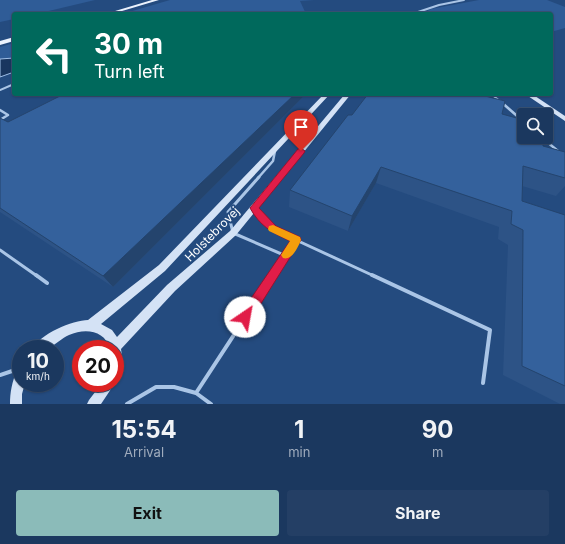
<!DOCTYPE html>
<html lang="en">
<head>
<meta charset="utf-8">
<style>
  body { margin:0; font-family:Inter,sans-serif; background:#243f65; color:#f1f3f6; height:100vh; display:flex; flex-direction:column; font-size:15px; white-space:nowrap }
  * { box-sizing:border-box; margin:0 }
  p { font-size:13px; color:#a0acbd }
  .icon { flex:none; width:22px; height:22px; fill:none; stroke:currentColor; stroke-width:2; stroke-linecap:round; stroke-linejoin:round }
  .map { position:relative; height:404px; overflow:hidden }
  .panel { display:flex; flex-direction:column; background:#1b385f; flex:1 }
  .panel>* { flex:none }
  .hud { position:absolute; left:12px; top:12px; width:541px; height:84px; border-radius:4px; box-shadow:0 1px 3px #0004,0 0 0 1px #395274; background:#00695c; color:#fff; overflow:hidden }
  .tools { position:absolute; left:517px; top:108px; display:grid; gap:8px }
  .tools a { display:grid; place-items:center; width:36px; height:36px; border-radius:4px; background:#1b385f; box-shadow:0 1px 3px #0004,0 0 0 1px #395274; font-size:20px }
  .speed { position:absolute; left:12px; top:340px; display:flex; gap:8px; font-size:20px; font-weight:700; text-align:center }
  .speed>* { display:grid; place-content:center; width:52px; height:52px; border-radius:50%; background:#1b385f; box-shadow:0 1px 3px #0004,0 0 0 1px #395274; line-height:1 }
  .speed small { font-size:10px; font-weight:400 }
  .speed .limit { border:6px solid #d22; background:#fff; color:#111 }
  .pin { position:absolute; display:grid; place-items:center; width:34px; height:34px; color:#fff; margin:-41px -17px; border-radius:50% 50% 50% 0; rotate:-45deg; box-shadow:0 0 4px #0007 }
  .pin .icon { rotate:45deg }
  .me { position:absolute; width:44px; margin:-22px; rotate:33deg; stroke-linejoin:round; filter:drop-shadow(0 0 3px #0008) }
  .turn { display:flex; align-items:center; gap:14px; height:84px; padding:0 16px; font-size:18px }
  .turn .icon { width:52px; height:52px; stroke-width:2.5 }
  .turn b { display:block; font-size:28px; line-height:34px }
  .eta { display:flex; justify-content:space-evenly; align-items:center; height:68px; text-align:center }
  .eta b { font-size:24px; font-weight:700; line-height:28px }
  .action { display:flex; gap:8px; margin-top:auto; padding:8px 16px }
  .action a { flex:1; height:46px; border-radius:4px; background:#8bbbb9; color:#111; font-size:16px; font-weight:700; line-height:46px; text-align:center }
  .action a+a { background:#243f65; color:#f1f3f6 }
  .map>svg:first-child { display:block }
  .green { fill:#2f5c97 }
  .water { fill:#19365f; stroke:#9fbfe7 }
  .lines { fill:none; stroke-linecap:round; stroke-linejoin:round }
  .lane-far3 { stroke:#aac5e6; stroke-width:2 }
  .lane-far2 { stroke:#aac5e6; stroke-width:2.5 }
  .lane-far1 { stroke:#aac5e6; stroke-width:3 }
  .lane { stroke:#aac5e6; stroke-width:4 }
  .street { stroke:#aac5e6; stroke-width:2 }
  .secondary { fill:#d4e2f5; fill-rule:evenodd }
  .primary { fill:#ebf2fd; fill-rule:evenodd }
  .wall { fill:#2d5386 }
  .shaded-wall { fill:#24446d }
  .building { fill:#34619c; stroke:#24446d }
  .route { fill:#e11d48; stroke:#92132f }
  .slow { fill:#f59e0b }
  .labels { text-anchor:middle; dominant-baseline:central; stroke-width:4; stroke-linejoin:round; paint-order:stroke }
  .street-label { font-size:12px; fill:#fff; stroke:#244b7f }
</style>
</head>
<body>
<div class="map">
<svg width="565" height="404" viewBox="0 0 565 404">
  <rect width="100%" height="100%" fill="#244b7f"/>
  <!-- green -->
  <path class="green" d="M 0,0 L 95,0 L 36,14 L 14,14 L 14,19 L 0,22 Z
    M 170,0 L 314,0 L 300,1 L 306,14 L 122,14 Z
    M 479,0 L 547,0 L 565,7 L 565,28 L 551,32 L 551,14 L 422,14 L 431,9 Z
    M 14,43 L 14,58 L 0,59 L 0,47 Z"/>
  <!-- water -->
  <path class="water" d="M 14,58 L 14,72 L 0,77 L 0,59 Z"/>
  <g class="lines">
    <!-- lane-far3 -->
    <path class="lane-far3" d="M 0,90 L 14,84
      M 491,94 L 501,102"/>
    <!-- lane-far2 -->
    <path class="lane-far2" d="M 500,101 L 524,122
      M 0,110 L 8,115 L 0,120
      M 541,137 L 558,151
      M 258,178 L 273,161 L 275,151"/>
    <!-- lane-far1 -->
    <path class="lane-far1" d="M 259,177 L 228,212 L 233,233 L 286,256
      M 254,208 L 268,224 L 296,240
      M 0,250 L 37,276
      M 272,276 L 296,240 L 374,276"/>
    <!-- lane -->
    <path class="lane" d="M 36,275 L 47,283
      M 372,275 L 490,330 L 483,383
      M 0,375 L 21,368
      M 196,393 L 273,275
      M 127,404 L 156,387 L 174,387 L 196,393 L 211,404"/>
    <!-- street -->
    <path class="street" d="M 412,14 L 439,5 L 464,0"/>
    <!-- secondary -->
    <path class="secondary" d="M 324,94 L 330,94 L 165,271 L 101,324 L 112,330 L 117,337 L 167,285 L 230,231 L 345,94 L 351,94 L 236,235 L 175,291 L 121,349 L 122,356 L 119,370 L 115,372 L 115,349 L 110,349 C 105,330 85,328 69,335 C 62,338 56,344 49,348 C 45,350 38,349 33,349 C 39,334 73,320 88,320 L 159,265 Z
      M 525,94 L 532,94 L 565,116 L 565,121 Z
      M 21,369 L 21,383 L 25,383 L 22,394 L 22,404 L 10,404 C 10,393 12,381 17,371 Z
      M 102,383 L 115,383 L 101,404 L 87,404 L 89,400 Z"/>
    <!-- primary -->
    <path class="primary" d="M 152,0 L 159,0 L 112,14 L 105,14 Z
      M 14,37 L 14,41 L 0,45 L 0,41 Z"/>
  </g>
  <!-- wall -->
  <path class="wall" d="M 64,94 L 305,94 L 304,96 L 113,287 L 0,212 L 0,118 L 8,122 Z
    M 502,114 L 524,137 L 543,146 L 565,152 L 565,186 L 556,196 L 522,186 L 522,201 L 565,215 L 565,404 L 560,404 L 503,375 L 508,245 L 498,239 L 499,227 L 376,183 L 348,231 L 289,207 L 290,190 Z"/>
  <!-- shaded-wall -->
  <path class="shaded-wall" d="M 295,94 L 305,94 L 304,96 L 113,287 L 103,276 Z
    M 381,167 L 376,183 L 348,231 L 352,216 Z"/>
  <!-- building -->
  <path class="building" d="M 64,94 L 295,94 L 103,276 L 0,208 L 0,118 L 8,122 Z
    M 368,94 L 477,94 L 505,101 L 502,114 L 524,120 L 524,137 L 543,137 L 543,146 L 565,152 L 565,178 L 523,166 L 522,201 L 565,215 L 565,386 L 522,366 L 523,230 L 511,224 L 512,211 L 381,167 L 352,216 L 290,190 L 348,115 L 352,115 Z"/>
  <!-- route -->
  <path class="route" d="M 301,148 L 305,151 L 304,153 L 259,208 L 276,226 L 300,237 L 301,240 L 250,321 L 245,323 L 241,321 L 239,317 L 241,313 L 290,241 C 271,232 260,226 250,208 L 298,149 Z"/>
  <!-- slow -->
  <path class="slow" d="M 273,225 L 300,237 L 301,240 C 298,247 292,261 283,258 L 281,255 L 290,241 L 269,231 L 268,229 L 269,226 Z"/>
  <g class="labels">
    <!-- street labels -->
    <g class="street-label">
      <text transform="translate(212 234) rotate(-45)">Holstebrovej</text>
    </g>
  </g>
</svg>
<div class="tools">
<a><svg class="icon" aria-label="search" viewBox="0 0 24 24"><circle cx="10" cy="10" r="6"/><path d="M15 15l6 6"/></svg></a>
</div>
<div class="speed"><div>10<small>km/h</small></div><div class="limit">20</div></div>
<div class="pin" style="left:301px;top:151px;background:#d93025"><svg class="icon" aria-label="arrive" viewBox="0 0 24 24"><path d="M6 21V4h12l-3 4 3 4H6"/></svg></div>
<svg class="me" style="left:245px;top:317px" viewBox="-20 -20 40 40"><circle r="19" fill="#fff"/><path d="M0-13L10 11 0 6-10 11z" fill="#e11d48"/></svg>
<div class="hud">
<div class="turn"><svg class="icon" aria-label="left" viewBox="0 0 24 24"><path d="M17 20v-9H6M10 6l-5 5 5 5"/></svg><div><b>30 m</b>Turn left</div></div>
</div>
</div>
<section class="panel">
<div class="eta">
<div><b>15:54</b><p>Arrival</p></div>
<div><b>1</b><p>min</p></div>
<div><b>90</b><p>m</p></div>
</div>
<div class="action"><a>Exit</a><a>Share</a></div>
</section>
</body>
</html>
